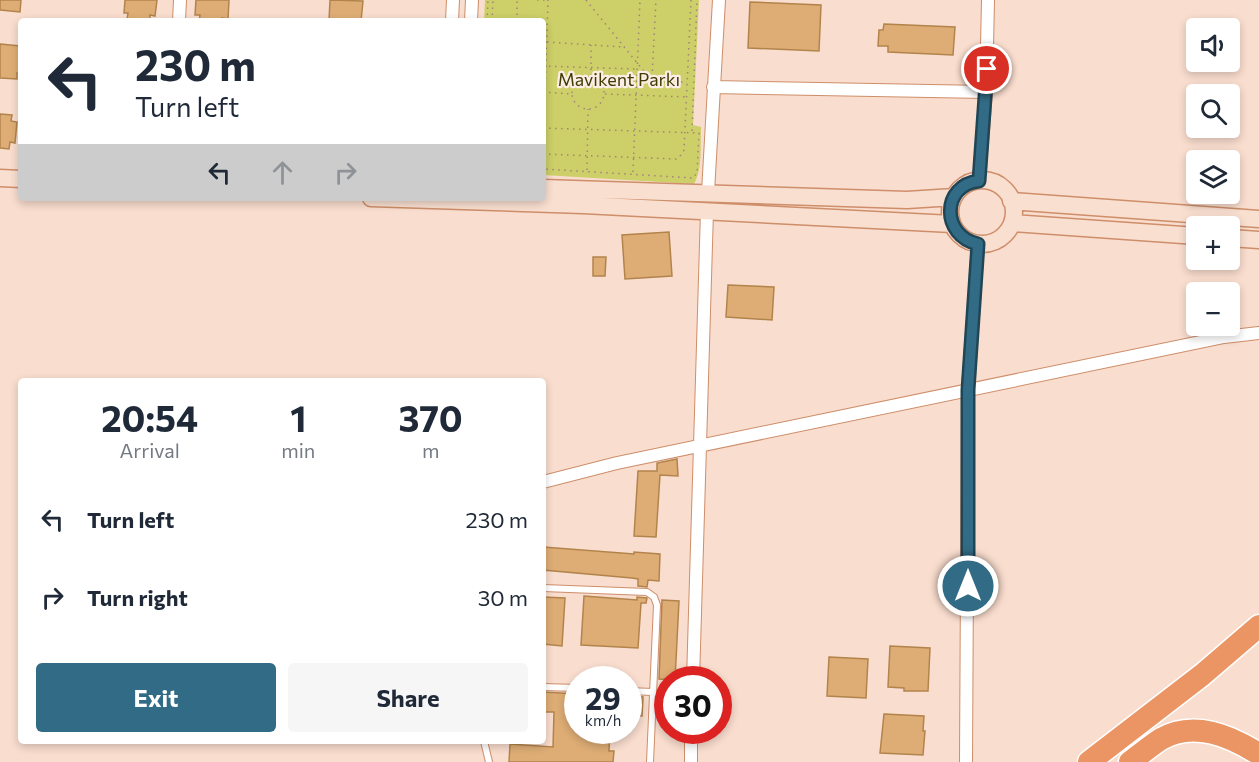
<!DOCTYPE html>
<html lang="en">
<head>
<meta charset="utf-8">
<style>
  body { margin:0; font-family:Commissioner,sans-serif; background:#f6f6f7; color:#1f2937; height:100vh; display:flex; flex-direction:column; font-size:22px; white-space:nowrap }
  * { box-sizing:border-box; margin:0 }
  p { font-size:20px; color:#747a83 }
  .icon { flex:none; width:33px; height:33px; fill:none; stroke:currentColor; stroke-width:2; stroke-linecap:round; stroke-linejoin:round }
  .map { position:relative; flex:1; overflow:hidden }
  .sheet { position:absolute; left:18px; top:378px; width:528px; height:366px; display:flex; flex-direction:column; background:#fff; border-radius:6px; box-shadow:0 3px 9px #0003 }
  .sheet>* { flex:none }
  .banner { position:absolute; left:18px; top:18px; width:528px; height:183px; border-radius:6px; box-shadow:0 3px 9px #0003; background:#fff; color:#1f2937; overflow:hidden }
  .fabs { position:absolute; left:1186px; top:18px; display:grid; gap:12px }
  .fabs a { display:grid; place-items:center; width:54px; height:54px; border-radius:6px; background:#fff; box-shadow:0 3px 9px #0003; font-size:30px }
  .speed { position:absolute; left:564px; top:666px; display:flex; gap:12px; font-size:30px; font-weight:700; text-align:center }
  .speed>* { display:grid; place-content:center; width:78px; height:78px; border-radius:50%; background:#fff; box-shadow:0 3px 9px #0003; line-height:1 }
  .speed small { font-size:15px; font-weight:400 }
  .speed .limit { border:9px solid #d22; background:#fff; color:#111 }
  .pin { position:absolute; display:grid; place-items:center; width:51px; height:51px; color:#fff; margin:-26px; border:3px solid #fff; border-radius:50%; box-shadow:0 2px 6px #0007 }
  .me { position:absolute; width:66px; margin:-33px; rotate:0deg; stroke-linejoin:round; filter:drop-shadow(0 0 4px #0008) }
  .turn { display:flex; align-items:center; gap:21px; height:126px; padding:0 18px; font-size:27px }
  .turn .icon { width:78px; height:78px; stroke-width:2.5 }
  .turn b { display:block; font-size:42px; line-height:51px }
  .lanes { display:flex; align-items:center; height:57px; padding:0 18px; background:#0003; justify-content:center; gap:30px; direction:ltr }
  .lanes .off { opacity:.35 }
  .eta { display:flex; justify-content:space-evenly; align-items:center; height:102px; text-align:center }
  .eta b { font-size:36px; font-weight:700; line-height:42px }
  .primary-button { display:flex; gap:12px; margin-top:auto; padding:12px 18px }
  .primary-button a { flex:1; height:69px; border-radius:6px; background:#326b85; color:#fff; font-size:24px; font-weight:700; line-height:69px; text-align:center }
  .primary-button a+a { background:#f6f6f7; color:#1f2937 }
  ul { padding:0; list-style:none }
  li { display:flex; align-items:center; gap:18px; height:78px; padding:0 18px }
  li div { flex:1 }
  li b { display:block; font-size:22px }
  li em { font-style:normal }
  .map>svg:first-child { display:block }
  .green { fill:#cdcf68 }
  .building { fill:#dead75; stroke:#b2844c; stroke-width:1.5 }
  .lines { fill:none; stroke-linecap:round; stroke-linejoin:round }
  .service-casing { stroke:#ce8e6a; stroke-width:8 }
  .minor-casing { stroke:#ce8e6a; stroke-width:14 }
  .secondary-casing { stroke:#ce8e6a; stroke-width:19 }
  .motorway-casing { stroke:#fff; stroke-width:25 }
  .path { stroke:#a08579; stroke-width:1.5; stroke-dasharray:1.5 4.5; stroke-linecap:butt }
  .service { stroke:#fff; stroke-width:6 }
  .minor { stroke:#fff; stroke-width:12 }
  .secondary { stroke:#f9dfd0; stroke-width:16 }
  .motorway { stroke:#eb9564; stroke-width:22 }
  .route-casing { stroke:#204656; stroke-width:15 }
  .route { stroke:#326b85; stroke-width:10 }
  .labels { text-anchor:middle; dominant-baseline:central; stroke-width:4.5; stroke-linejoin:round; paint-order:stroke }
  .park-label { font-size:18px; fill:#3d3d04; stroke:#fcede6 }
</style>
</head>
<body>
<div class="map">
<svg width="1259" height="762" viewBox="0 0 1259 762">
  <rect width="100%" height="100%" fill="#f9ddce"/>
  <!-- green -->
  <path class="green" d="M 485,0 L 699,0 L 693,125 L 701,127 C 700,145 703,168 694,184 L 543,175 L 543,21 L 484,21 Z"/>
  <!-- building -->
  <path class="building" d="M 0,0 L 21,0 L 20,12 L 0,10 Z
    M 125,0 L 157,0 L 155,16 L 150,15 L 150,21 L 127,19 L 128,13 L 124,13 Z
    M 196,0 L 229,0 L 228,19 L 222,18 L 222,21 L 199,21 L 200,15 L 195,15 Z
    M 330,0 L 363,1 L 361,21 L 329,21 Z
    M 750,2 L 821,5 L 819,51 L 748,48 Z
    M 884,24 L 955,27 L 953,55 L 888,52 L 888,46 L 878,46 L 879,30 L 883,30 Z
    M 0,44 L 20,46 L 21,73 L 17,73 L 17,79 L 0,78 Z
    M 0,114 L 12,115 L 11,121 L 17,122 L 15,143 L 10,142 L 9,149 L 0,148 Z
    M 669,232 L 672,276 L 625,279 L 622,235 Z
    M 593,257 L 606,257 L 605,276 L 593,276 Z
    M 728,285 L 774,287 L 772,320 L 726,317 Z
    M 677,459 L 678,476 L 660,475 L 656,537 L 634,536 L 638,471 L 657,471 L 657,463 Z
    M 543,547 L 634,554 L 634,552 L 660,554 L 659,581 L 648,580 L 647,587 L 638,586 L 638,579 L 632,578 L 543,570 Z
    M 584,596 L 637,600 L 637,597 L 647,598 L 646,603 L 641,603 L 638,648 L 581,645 Z
    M 543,597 L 565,598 L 562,646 L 543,644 Z
    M 662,600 L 679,601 L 675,680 L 659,679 Z
    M 890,646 L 930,648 L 928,691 L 904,691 L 904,688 L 888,687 Z
    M 829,657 L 868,659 L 866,698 L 827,696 Z
    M 543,692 L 578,694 L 578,730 L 610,730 L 609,751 L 614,751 L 613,762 L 509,762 L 510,744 L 553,747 L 554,712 L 543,712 Z
    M 628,696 L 643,697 L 642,716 L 628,715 Z
    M 884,714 L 924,716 L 923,731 L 925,731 L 923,755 L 880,753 Z"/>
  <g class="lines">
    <!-- service casing -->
    <g class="service-casing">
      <path id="service" d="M 543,588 L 647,592 L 654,597 L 657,605 L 650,762
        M 543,687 L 578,688
        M 628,691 L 653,692
        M 484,741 L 489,762"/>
    </g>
    <!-- minor casing -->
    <g class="minor-casing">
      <path id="minor" d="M 179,21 L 180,0
        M 452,21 L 453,0
        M 471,21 L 472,0
        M 713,87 L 986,92
        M 979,181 L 986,92 L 988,0
        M 708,192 L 719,0
        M 543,482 L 617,463 L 1224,337 L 1259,333
        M 693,680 L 707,211
        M 691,762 L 691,730
        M 966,762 L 968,390 L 978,244"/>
    </g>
    <!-- secondary casing -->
    <g class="secondary-casing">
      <path id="secondary" d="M 0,178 L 21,179
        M950 212a32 32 0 1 1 64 0a32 32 0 1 1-64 0Z
        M 543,188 L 907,200 L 954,197
        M 371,198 L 583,205 L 952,224
        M 1011,201 L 1259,219
        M 1012,223 L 1197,236
        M 1230,238 L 1259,240"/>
    </g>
    <!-- motorway casing -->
    <g class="motorway-casing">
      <path id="motorway" d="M 1089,762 L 1202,675 L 1259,626
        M 1130,762 C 1140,755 1150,746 1161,739 C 1194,720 1230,736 1259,754"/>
    </g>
    <!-- path -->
    <path class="path" d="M 537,0 L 547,0
      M 586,0 L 647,75 L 663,82 L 687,82
      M 487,21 L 488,0
      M 492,21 L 493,0
      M 517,21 L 517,0
      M 547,42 L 623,47
      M 543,66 L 635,69
      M 591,76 L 591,45
      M572 93a16 16 0 1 1 32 0a16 16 0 1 1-32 0Z
      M 652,77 L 656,0
      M 543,92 L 571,94
      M 605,94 L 688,97
      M 543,128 L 699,133 L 697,173 L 693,178 L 543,169
      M 692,131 L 697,0
      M 543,154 L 676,159 L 681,155 L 684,150 L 691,0
      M 543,157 L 548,0
      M 587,170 L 588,109
      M 633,172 L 640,0"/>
    <!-- service -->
    <use href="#service" class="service"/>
    <!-- minor -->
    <use href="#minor" class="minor"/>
    <!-- secondary -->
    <use href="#secondary" class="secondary"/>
    <!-- motorway -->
    <use href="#motorway" class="motorway"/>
  </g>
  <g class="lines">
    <!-- route casing -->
    <g class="route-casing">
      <path id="route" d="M 968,586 L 968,390 L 978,244 C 941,236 941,185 979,181 L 987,69"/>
    </g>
    <!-- route -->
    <use href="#route" class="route"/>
  </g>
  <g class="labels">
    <!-- park labels -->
    <g class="park-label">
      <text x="619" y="79">Mavikent Parkı</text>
    </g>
  </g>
</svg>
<div class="fabs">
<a><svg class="icon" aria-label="sound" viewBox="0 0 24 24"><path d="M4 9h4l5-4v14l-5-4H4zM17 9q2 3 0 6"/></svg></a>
<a><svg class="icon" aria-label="search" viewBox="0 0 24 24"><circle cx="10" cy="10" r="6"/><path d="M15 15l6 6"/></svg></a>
<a><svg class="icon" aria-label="layers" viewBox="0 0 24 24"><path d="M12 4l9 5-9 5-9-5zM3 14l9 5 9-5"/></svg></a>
<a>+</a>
<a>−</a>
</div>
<div class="speed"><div>29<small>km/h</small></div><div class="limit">30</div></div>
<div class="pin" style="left:987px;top:69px;background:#d93025"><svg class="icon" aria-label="arrive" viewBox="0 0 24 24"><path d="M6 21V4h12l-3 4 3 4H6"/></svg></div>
<svg class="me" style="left:968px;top:586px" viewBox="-20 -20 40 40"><circle r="17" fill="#326b85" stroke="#fff" stroke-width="3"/><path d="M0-11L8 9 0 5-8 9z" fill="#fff"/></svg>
<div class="banner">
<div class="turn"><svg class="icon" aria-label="left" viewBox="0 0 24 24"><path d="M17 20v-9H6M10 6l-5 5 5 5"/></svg><div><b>230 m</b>Turn left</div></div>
<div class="lanes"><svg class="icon" aria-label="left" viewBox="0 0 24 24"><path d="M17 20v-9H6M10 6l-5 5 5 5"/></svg><svg class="icon off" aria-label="ahead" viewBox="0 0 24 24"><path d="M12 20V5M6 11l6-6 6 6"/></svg><svg class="icon off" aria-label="right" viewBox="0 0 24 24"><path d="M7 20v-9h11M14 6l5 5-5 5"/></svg></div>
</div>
<section class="sheet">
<div class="eta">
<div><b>20:54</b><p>Arrival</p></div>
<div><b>1</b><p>min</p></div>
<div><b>370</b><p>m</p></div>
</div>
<ul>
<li><svg class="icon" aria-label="left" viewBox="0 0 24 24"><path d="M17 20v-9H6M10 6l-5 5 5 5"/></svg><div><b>Turn left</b></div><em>230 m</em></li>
<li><svg class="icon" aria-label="right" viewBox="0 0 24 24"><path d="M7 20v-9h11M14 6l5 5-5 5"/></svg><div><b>Turn right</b></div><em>30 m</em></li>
</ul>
<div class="primary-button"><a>Exit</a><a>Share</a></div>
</section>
</div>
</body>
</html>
